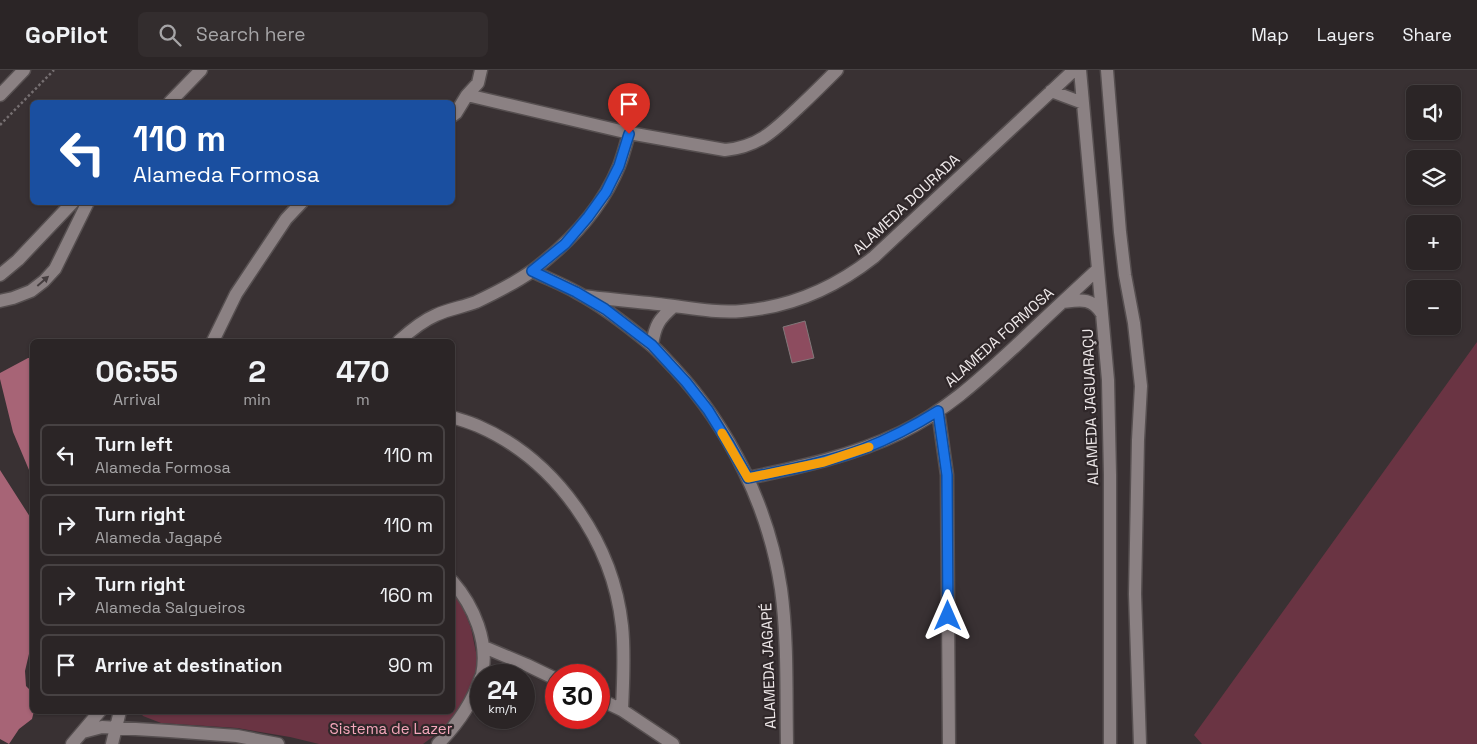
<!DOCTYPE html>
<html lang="en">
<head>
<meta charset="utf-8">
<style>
  body { margin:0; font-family:"Space Grotesk",sans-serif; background:#332d2e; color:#f1f3f6; height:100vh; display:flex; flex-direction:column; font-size:19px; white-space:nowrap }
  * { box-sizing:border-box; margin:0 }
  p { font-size:16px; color:#a6a5a7 }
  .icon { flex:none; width:28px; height:28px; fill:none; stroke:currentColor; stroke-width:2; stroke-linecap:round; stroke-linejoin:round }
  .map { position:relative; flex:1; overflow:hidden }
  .side { position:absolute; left:30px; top:269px; width:425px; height:375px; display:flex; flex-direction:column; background:#2b2526; border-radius:8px; box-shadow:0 1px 4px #0004,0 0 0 1px #474243 }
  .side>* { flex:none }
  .hud { position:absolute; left:30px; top:30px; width:425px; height:105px; border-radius:8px; box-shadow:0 1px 4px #0004,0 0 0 1px #474243; background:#1a4fa0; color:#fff; overflow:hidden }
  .fabs { position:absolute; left:1406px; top:15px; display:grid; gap:10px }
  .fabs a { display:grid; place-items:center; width:55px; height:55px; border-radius:8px; background:#2b2526; box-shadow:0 1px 4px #0004,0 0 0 1px #474243; font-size:25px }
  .speed { position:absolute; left:470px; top:594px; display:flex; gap:10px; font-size:25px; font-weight:700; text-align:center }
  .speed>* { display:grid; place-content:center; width:65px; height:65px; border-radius:50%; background:#2b2526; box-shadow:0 1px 4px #0004,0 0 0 1px #474243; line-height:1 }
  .speed small { font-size:12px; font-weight:400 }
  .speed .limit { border:8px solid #d22; background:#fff; color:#111 }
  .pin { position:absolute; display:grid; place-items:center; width:42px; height:42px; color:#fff; margin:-51px -21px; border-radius:50% 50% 50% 0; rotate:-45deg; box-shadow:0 0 5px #0007 }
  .pin .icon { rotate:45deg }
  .me { position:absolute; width:55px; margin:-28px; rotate:0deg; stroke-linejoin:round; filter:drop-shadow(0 0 4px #0008) }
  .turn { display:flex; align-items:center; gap:18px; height:105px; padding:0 20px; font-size:22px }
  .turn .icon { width:65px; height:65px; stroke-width:2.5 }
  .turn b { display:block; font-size:35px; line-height:42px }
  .eta { display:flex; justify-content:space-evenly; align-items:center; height:85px; text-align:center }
  .eta b { font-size:30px; font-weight:600; line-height:35px }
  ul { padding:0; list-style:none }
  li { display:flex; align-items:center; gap:15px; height:62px; margin:0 10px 8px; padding:0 10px; border:2px solid #474243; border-radius:8px }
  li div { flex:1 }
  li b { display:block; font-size:19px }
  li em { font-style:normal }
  header { display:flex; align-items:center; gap:30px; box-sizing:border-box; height:70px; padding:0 25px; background:#2b2526; border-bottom:1px solid #474243 }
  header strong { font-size:24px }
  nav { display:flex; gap:28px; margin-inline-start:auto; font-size:18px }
  .search { width:350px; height:45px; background:#332d2e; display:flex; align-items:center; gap:12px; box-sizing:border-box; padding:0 18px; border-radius:8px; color:#a6a5a7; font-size:19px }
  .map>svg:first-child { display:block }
  .green { fill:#6a3443 }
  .water { fill:#a76476 }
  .building { fill:#8d4c5f; stroke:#82787a }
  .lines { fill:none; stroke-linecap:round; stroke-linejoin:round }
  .minor-casing { stroke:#564f50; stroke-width:15 }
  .path { stroke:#766f71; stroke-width:2.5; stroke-dasharray:2.5 2.5; stroke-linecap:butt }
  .minor { stroke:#8b8183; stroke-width:12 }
  .oneway { fill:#463e40 }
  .route-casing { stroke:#114b97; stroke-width:12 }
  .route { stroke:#1a73e8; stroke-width:9 }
  .slow { stroke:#f59e0b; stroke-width:9 }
  .labels { text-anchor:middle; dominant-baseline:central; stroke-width:4.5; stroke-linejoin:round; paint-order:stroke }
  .street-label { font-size:15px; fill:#eee8e9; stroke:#2f2729 }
  .park-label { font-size:15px; fill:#f5a7bb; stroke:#2f2729 }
</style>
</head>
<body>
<header>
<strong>GoPilot</strong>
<div class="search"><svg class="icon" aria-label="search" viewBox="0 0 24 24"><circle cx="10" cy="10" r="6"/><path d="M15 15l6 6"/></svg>Search here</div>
<nav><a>Map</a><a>Layers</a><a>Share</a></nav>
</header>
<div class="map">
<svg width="1477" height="674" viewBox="0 0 1477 674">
  <rect width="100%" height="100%" fill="#393133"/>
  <!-- green -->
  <path class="green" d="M 1477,272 L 1477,674 L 1202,674 L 1194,665 Z
    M 453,520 L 459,528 L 471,558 L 478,592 L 472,617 L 458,642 L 442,660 L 423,674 L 319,674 L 290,667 L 237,658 L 161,653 L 143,646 L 139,641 L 452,641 Z"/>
  <!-- water -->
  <path class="water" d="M 28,288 L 32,288 L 32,407 L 13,362 L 0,309 L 0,303 Z
    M 0,400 L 32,450 L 32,571 L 25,601 L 26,616 L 32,622 L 32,641 L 34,641 L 32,649 L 19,659 L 9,674 L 0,669 Z"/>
  <!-- building -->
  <path class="building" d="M 805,251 L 814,288 L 792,293 L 783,257 Z"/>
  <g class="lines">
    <!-- minor casing -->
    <g class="minor-casing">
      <path id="minor" d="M 1080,0 L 1108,310 L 1110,405 L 1110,674
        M 1107,0 L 1120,162 L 1125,205 L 1134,253 L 1141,316 L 1138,370 L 1135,524 L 1140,674
        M 1051,21 L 1083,33
        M 0,25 L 24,0
        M 467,25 L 629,63 L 725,80 C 758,77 774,61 798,38 C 811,26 824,13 837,0
        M 170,32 L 201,0
        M 452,46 L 456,43 L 467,25 L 478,13 L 481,0
        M 532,201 C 546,208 562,214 576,222 C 603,236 627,255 650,274 C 659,281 666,290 674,298 C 730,358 769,438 781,519 C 788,570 786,623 787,674
        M 0,205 L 18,190 L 73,132
        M 583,226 C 613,230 644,232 674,236 C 696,239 719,243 742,241 C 791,237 836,217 874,187 L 1074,0
        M 0,231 L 13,228 L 31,221 L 44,211 L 55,199 L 88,132
        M 1063,232 C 1080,230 1092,227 1102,244
        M 213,271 L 236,224 L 286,149 L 302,132
        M 399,271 C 410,261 422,251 436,245 C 449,239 463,237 476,232 C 495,223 515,213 532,201 C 568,174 602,138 619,96 C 623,86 626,74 629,63
        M 652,275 C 655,255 659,249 674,236
        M 938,341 L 947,405 L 949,674
        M 452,347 C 461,350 469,352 478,356 C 556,390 613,472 622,556 C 625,584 623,612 622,640
        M 748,408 C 800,397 852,386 900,363 C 948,340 982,307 1020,272 C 1046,247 1072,223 1098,199
        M 452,511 C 474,536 489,572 482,605
        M 484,577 L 527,595 L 556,609
        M 599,629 L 622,640 L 673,674
        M 83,662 L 102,657 L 169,661 L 237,666 L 278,674
        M 72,674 L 100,641
        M 112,674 L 120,641
        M 438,674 C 458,654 472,634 481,607"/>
    </g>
    <!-- path -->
    <path class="path" d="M 0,55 L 54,0"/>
    <!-- minor -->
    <use href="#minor" class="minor"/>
  </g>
  <!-- one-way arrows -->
  <defs><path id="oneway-solid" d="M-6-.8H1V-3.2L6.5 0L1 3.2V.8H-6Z" transform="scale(1.25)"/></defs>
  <use class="oneway" href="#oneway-solid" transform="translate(43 211) rotate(-41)"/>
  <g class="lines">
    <!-- route casing -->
    <g class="route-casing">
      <path id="route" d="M 629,64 L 619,96 L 606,122 L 588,147 L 565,174 L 532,201 L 576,222 L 605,239 L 652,275 L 686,312 L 708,340 L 729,374 L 748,408 C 786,400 826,393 863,379 C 889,369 914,356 938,341 L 947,405 L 948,546"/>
    </g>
    <!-- route -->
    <use href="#route" class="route"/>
    <!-- slow -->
    <path class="slow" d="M 722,363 L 748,408 L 824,392 L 869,377"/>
  </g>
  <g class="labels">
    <!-- street labels -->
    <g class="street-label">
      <text transform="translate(906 134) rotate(-43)">ALAMEDA DOURADA</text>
      <text transform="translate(999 267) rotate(-42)">ALAMEDA FORMOSA</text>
      <text transform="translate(1090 337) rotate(-92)">ALAMEDA JAGUARAÇU</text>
      <text transform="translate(768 596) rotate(-92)">ALAMEDA JAGAPÉ</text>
    </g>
    <!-- park labels -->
    <g class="park-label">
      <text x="391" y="658">Sistema de Lazer</text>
    </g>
  </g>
</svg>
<div class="fabs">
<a><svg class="icon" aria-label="sound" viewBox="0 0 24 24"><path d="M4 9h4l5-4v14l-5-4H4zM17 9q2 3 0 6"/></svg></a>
<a><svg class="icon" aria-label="layers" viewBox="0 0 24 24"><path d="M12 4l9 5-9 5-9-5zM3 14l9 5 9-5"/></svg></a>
<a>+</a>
<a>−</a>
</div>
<div class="speed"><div>24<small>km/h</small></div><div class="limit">30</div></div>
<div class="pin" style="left:629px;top:64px;background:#d93025"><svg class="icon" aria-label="arrive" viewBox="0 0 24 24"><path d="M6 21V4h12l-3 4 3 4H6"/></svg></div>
<svg class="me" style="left:948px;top:546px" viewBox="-20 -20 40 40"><path d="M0-17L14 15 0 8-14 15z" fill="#1a73e8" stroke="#fff" stroke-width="4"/></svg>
<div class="hud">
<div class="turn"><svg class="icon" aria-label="left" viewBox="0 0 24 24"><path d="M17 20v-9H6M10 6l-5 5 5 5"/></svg><div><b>110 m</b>Alameda Formosa</div></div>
</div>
<section class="side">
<div class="eta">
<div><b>06:55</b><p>Arrival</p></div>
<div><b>2</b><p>min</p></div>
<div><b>470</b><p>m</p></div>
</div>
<ul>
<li><svg class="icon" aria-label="left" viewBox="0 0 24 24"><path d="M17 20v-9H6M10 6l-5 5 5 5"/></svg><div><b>Turn left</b><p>Alameda Formosa</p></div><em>110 m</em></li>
<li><svg class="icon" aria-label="right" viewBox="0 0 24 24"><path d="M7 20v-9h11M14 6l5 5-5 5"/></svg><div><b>Turn right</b><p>Alameda Jagapé</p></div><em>110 m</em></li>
<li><svg class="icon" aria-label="right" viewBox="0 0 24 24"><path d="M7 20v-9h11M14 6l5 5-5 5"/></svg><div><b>Turn right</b><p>Alameda Salgueiros</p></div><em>160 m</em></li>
<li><svg class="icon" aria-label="arrive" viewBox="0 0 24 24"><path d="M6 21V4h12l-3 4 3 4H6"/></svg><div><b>Arrive at destination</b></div><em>90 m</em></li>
</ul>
</section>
</div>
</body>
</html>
